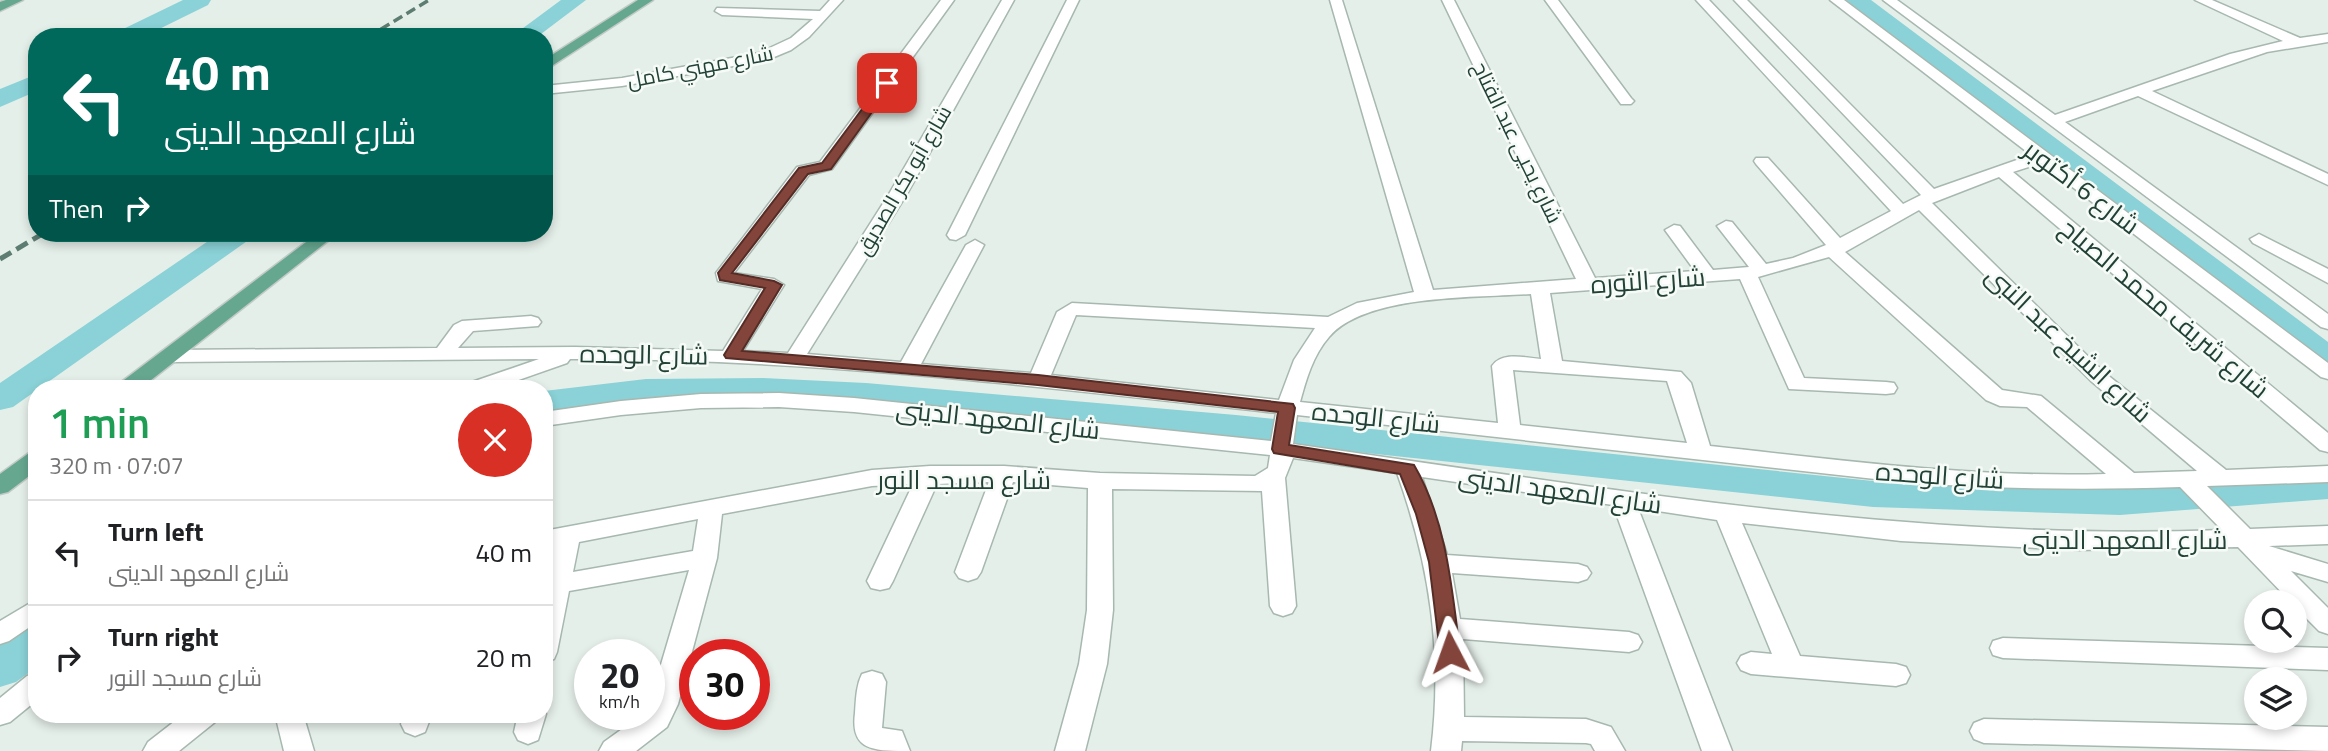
<!DOCTYPE html>
<html lang="en">
<head>
<meta charset="utf-8">
<style>
  body { margin:0; font-family:"Titillium Web",Cairo,sans-serif; background:#f2f2f2; color:#202124; height:100vh; display:flex; flex-direction:column; font-size:26px; white-space:nowrap }
  * { box-sizing:border-box; margin:0 }
  p { font-size:23px; color:#757577 }
  .icon { flex:none; width:38px; height:38px; fill:none; stroke:currentColor; stroke-width:2; stroke-linecap:round; stroke-linejoin:round }
  .map { position:relative; flex:1; overflow:hidden }
  .drawer { position:absolute; left:28px; top:380px; width:525px; height:343px; display:flex; flex-direction:column; background:#fff; border-radius:28px; box-shadow:0 4px 10px #0003 }
  .drawer>* { flex:none }
  .hud { position:absolute; left:28px; top:28px; width:525px; height:214px; border-radius:28px; box-shadow:0 4px 10px #0003; background:#00695c; color:#fff; overflow:hidden }
  .controls { position:absolute; left:2244px; top:590px; display:grid; gap:14px }
  .controls a { display:grid; place-items:center; width:63px; height:63px; border-radius:50%; background:#fff; box-shadow:0 4px 10px #0003; font-size:35px }
  .speed { position:absolute; left:574px; top:639px; display:flex; gap:14px; font-size:35px; font-weight:700; text-align:center }
  .speed>* { display:grid; place-content:center; width:91px; height:91px; border-radius:50%; background:#fff; box-shadow:0 4px 10px #0003; line-height:1 }
  .speed small { font-size:18px; font-weight:400 }
  .speed .limit { border:10px solid #d22; background:#fff; color:#111 }
  .pin { position:absolute; display:grid; place-items:center; width:60px; height:60px; color:#fff; margin:-30px; border-radius:14px; box-shadow:0 4px 10px #0006 }
  .me { position:absolute; width:77px; margin:-38px; rotate:356deg; stroke-linejoin:round; filter:drop-shadow(0 0 5px #0008) }
  .turn { display:flex; align-items:center; gap:24px; height:147px; padding:0 21px; font-size:32px }
  .turn .icon { width:91px; height:91px; stroke-width:2.5 }
  .turn b { display:block; font-size:49px; line-height:60px }
  .then { display:flex; align-items:center; height:66px; padding:0 21px; background:#0003; gap:14px; font-size:26px }
  .round { display:grid; place-items:center; flex:none; width:74px; height:74px; border-radius:37px; background:#f2f2f2 }
  .headline { display:flex; align-items:center; justify-content:space-between; height:119px; padding:0 21px }
  h1 { font-size:42px; font-weight:600; line-height:52px; color:#1e9e55 }
  ul { padding:0; list-style:none }
  li { display:flex; align-items:center; gap:21px; height:105px; padding:0 21px; border-top:2px solid #e0e0e0 }
  li div { flex:1 }
  li b { display:block; font-size:26px }
  li em { font-style:normal }
  .map>svg:first-child { display:block }
  .lines { fill:none; stroke-linecap:round; stroke-linejoin:round }
  .canal { fill:#8ad2d7; fill-rule:evenodd }
  .minor-casing { stroke:#a7b8b0; stroke-width:3 }
  .major-casing { stroke:#c1cac7; stroke-width:3 }
  .minor { fill:#fff; fill-rule:evenodd }
  .major { fill:#66a790; fill-rule:evenodd }
  .rail-far1 { stroke:#5d7d72; stroke-width:3.5; stroke-dasharray:10 5; stroke-linecap:butt }
  .rail { stroke:#5d7d72; stroke-width:5; stroke-dasharray:13 6; stroke-linecap:butt }
  .route { fill:#83453b; stroke:#552d26; stroke-width:2 }
  .labels { text-anchor:middle; dominant-baseline:central; stroke-width:5; stroke-linejoin:round; paint-order:stroke }
  .far-street-label { font-size:21px; fill:#224237; stroke:#f6fbf8 }
  .street-label { font-size:26px; fill:#224237; stroke:#f6fbf8 }
</style>
</head>
<body>
<div class="map">
<svg width="2328" height="751" viewBox="0 0 2328 751">
  <rect width="100%" height="100%" fill="#e5efe9"/>
  <g class="lines">
    <!-- canal -->
    <path class="canal" d="M 183,0 L 211,0 L 208,5 L 143,37 L 114,37 L 117,32 Z
      M 561,0 L 586,0 L 537,37 L 511,37 Z
      M 1846,0 L 1871,0 L 2328,342 L 2328,368 L 2316,365 Z
      M 37,74 L 37,91 L 0,107 L 0,89 Z
      M 220,233 L 254,233 L 250,239 L 13,407 L 0,410 L 0,383 Z
      M 763,378 L 866,383 L 1236,415 L 1873,481 L 2120,489 L 2328,473 L 2328,499 L 2120,515 L 1873,507 L 1236,439 L 866,405 L 763,400 L 646,401 L 544,413 L 544,391 L 646,379 Z
      M 37,626 L 37,667 L 16,682 L 0,687 L 0,645 L 21,631 Z"/>
    <!-- minor casing -->
    <g class="minor-casing">
      <path id="minor" d="M 830,0 L 843,0 L 809,37 L 791,50 L 767,60 L 622,86 L 544,94 L 544,86 L 622,78 L 759,53 L 791,38 L 813,19 L 722,15 L 715,11 L 717,8 L 820,11 Z
        M 941,0 L 954,0 L 832,169 L 809,175 L 734,273 L 774,279 L 784,285 L 743,351 L 788,353 L 889,194 L 1002,0 L 1014,0 L 907,194 L 807,354 L 901,362 L 966,245 L 975,240 L 984,245 L 921,364 L 1031,373 L 1057,312 L 1072,303 L 1328,317 L 1357,303 L 1414,292 L 1330,0 L 1342,0 L 1433,290 L 1576,279 L 1442,0 L 1454,0 L 1595,278 L 1695,271 L 1665,230 L 1674,225 L 1680,226 L 1713,270 L 1749,267 L 1717,226 L 1726,221 L 1732,222 L 1766,264 L 1793,258 L 1826,245 L 1756,164 L 1754,161 L 1756,158 L 1768,158 L 1840,238 L 1891,211 L 1696,0 L 1709,0 L 1903,204 L 1921,195 L 1734,0 L 1747,0 L 1934,189 L 2031,155 L 1830,0 L 1844,0 L 2328,363 L 2328,379 L 2321,377 L 2041,163 L 2013,172 L 2328,433 L 2328,452 L 2320,450 L 1999,177 L 1932,203 L 2105,373 L 2226,470 L 2328,466 L 2328,482 L 2207,486 L 2250,529 L 2328,526 L 2328,544 L 2269,546 L 2328,564 L 2328,582 L 2291,571 L 2328,608 L 2328,634 L 2319,631 L 2294,606 L 2294,602 L 2291,602 L 2238,547 L 2078,550 L 1901,541 L 1742,523 L 1800,656 L 1896,664 L 1906,667 L 1910,675 L 1906,683 L 1896,686 L 1751,674 L 1741,670 L 1737,663 L 1741,656 L 1751,652 L 1772,654 L 1717,520 L 1638,508 L 1732,751 L 1702,751 L 1613,505 L 1422,477 L 1447,555 L 1578,564 L 1587,567 L 1591,573 L 1587,579 L 1578,582 L 1452,573 L 1460,619 L 1629,632 L 1638,635 L 1642,642 L 1638,649 L 1629,652 L 1463,639 L 1464,717 L 1586,719 L 1611,727 L 1625,751 L 1595,751 L 1591,744 L 1586,743 L 1462,741 L 1461,751 L 1431,751 C 1443,654 1430,565 1397,473 L 1293,458 L 1285,478 L 1296,606 L 1292,613 L 1283,616 L 1274,613 L 1270,606 L 1262,491 L 1112,489 L 1113,610 L 1107,664 L 1085,751 L 1055,751 L 1079,664 L 1087,610 L 1088,488 L 1013,482 L 981,572 L 977,578 L 968,581 L 959,578 L 955,572 L 989,482 L 937,484 L 893,581 L 889,588 L 880,590 L 871,588 L 867,581 L 913,484 L 872,486 L 722,514 L 717,558 L 678,704 L 667,727 L 636,751 L 599,751 L 604,742 L 643,714 L 649,714 L 649,705 L 689,570 L 569,591 L 557,652 L 554,659 L 544,662 L 544,577 L 547,576 L 553,547 L 544,549 L 544,531 L 872,470 L 930,466 L 1004,466 L 1100,473 L 1255,476 L 1268,468 L 1270,455 L 854,412 L 779,407 L 701,408 L 621,415 L 544,426 L 544,412 L 621,401 L 701,394 L 779,393 L 854,398 L 1271,441 L 1276,413 C 1042,387 806,358 570,359 L 567,363 L 496,388 L 467,388 L 469,383 L 539,359 L 171,362 L 164,360 L 161,356 L 164,352 L 171,350 L 437,348 L 454,325 L 462,321 L 531,316 L 538,318 L 541,322 L 538,326 L 473,331 L 458,348 L 575,347 L 723,351 L 762,289 L 718,281 L 716,273 L 797,167 L 820,162 ZM 1919,210 L 2091,381 L 2197,471 L 2134,473 L 2041,396 L 2002,390 L 1845,252 ZM 1829,257 L 1986,400 L 2000,406 L 2027,407 L 2106,474 C 1974,478 1842,460 1710,446 L 1691,383 L 1681,372 L 1562,361 L 1550,293 L 1740,279 L 1789,389 L 1886,394 L 1894,393 L 1897,388 L 1894,383 L 1886,382 L 1804,378 L 1758,277 ZM 1531,294 L 1541,359 C 1525,358 1502,351 1492,366 L 1498,423 L 1300,402 C 1306,380 1313,355 1329,337 C 1366,294 1476,298 1531,294 ZM 1076,315 L 1315,328 L 1294,360 L 1279,400 L 1051,375 ZM 1513,370 L 1667,381 L 1687,443 L 1520,425 ZM 1297,415 L 1911,483 C 2001,489 2090,490 2180,487 L 2222,530 C 1910,542 1601,487 1293,444 ZM 698,519 L 693,551 L 573,572 L 579,542 Z
        M 1067,0 L 1079,0 L 965,235 L 956,240 L 950,239 L 947,235 Z
        M 1545,0 L 1558,0 L 1631,98 L 1634,101 L 1631,104 L 1621,104 Z
        M 1883,0 L 1897,0 L 2055,115 L 2230,54 L 2283,41 L 2195,0 L 2212,0 L 2300,38 L 2328,34 L 2328,42 L 2267,52 L 2152,91 L 2328,174 L 2328,185 L 2138,96 L 2065,122 L 2328,314 L 2328,329 L 2321,327 Z
        M 2259,234 L 2328,269 L 2328,283 L 2253,243 L 2250,239 Z
        M 37,599 L 37,622 L 9,641 L 0,644 L 0,621 Z
        M 2003,638 L 2328,648 L 2328,670 L 2003,658 L 1993,655 L 1990,648 L 1993,641 Z
        M 872,671 L 882,674 L 886,682 L 882,728 L 902,731 L 910,751 C 874,751 850,751 855,713 C 856,700 856,686 862,674 Z
        M 37,673 L 37,700 L 10,722 L 0,725 L 0,698 L 27,676 Z
        M 544,710 L 546,714 L 538,740 L 528,744 L 518,740 L 514,732 L 518,714 L 544,714 Z
        M 184,714 L 219,714 L 215,722 L 179,751 L 143,751 L 148,742 Z
        M 275,714 L 303,714 L 314,751 L 284,751 Z
        M 404,714 L 432,714 L 425,732 L 415,736 L 405,732 L 401,724 Z
        M 1984,719 L 2328,727 L 2328,751 L 1984,743 L 1974,739 L 1970,731 L 1974,723 Z"/>
    </g>
    <!-- major casing -->
    <g class="major-casing">
      <path id="major" d="M 6,0 L 23,0 L 0,11 L 0,2 Z
        M 638,0 L 653,0 L 544,71 L 544,60 Z
        M 318,233 L 338,233 L 141,388 L 118,388 L 120,383 Z
        M 37,451 L 37,470 L 8,492 L 0,494 L 0,474 L 29,453 Z"/>
    </g>
    <!-- minor -->
    <use href="#minor" class="minor"/>
    <!-- major -->
    <use href="#major" class="major"/>
    <!-- rail-far1 -->
    <path class="rail-far1" d="M 368,37 L 429,0"/>
    <!-- rail -->
    <path class="rail" d="M 0,259 L 44,233"/>
  </g>
  <!-- route -->
  <path class="route" d="M 883,81 L 893,83 L 831,169 L 808,174 L 732,273 L 774,281 L 782,285 L 742,351 L 1038,375 L 1293,404 L 1295,408 L 1289,445 L 1414,465 C 1447,521 1452,590 1460,652 L 1457,658 L 1450,660 L 1443,658 L 1440,652 L 1429,562 L 1416,514 L 1400,474 L 1274,453 L 1272,449 L 1278,412 L 1038,385 L 726,358 L 724,355 L 765,288 L 720,280 L 718,273 L 799,168 L 822,163 Z"/>
  <g class="labels">
    <!-- far-street labels -->
    <g class="far-street-label">
      <text transform="translate(700 66) rotate(-11)">شارع مهني كامل</text>
      <text transform="translate(1518 142) rotate(64)">شارع يحيى عبد الفتاح</text>
      <text transform="translate(903 180) rotate(-60)">شارع أبو بكر الصديق</text>
    </g>
    <!-- street labels -->
    <g class="street-label">
      <text transform="translate(2082 187) rotate(37)">شارع 6 أكتوبر</text>
      <text transform="translate(1648 280) rotate(-4)">شارع الثوره</text>
      <text transform="translate(2165 308) rotate(40)">شارع شريف محمد الصياح</text>
      <text transform="translate(2069 344) rotate(43)">شارع الشيخ عبد النبى</text>
      <text transform="translate(644 354) rotate(1)">شارع الوحده</text>
      <text transform="translate(1376 417) rotate(6)">شارع الوحده</text>
      <text transform="translate(998 419) rotate(6)">شارع المعهد الدينى</text>
      <text transform="translate(1940 475) rotate(4)">شارع الوحده</text>
      <text x="964" y="479">شارع مسجد النور</text>
      <text transform="translate(1560 490) rotate(8)">شارع المعهد الدينى</text>
      <text x="2125" y="539">شارع المعهد الدينى</text>
    </g>
  </g>
</svg>
<div class="controls">
<a><svg class="icon" aria-label="search" viewBox="0 0 24 24"><circle cx="10" cy="10" r="6"/><path d="M15 15l6 6"/></svg></a>
<a><svg class="icon" aria-label="layers" viewBox="0 0 24 24"><path d="M12 4l9 5-9 5-9-5zM3 14l9 5 9-5"/></svg></a>
</div>
<div class="speed"><div>20<small>km/h</small></div><div class="limit">30</div></div>
<div class="pin" style="left:887px;top:83px;background:#d93025"><svg class="icon" aria-label="arrive" viewBox="0 0 24 24"><path d="M6 21V4h12l-3 4 3 4H6"/></svg></div>
<svg class="me" style="left:1450px;top:652px" viewBox="-20 -20 40 40"><path d="M0-17L14 15 0 8-14 15z" fill="#83453b" stroke="#fff" stroke-width="4"/></svg>
<div class="hud">
<div class="turn"><svg class="icon" aria-label="left" viewBox="0 0 24 24"><path d="M17 20v-9H6M10 6l-5 5 5 5"/></svg><div><b>40 m</b>شارع المعهد الدينى</div></div>
<div class="then">Then<svg class="icon" aria-label="right" viewBox="0 0 24 24"><path d="M7 20v-9h11M14 6l5 5-5 5"/></svg></div>
</div>
<section class="drawer">
<div class="headline"><div><h1>1 min</h1><p>320 m · 07:07</p></div><a class="round" style="background:#d93025;color:#fff"><svg class="icon" aria-label="close" viewBox="0 0 24 24"><path d="M6 6l12 12M18 6L6 18"/></svg></a></div>
<ul>
<li><svg class="icon" aria-label="left" viewBox="0 0 24 24"><path d="M17 20v-9H6M10 6l-5 5 5 5"/></svg><div><b>Turn left</b><p>شارع المعهد الدينى</p></div><em>40 m</em></li>
<li><svg class="icon" aria-label="right" viewBox="0 0 24 24"><path d="M7 20v-9h11M14 6l5 5-5 5"/></svg><div><b>Turn right</b><p>شارع مسجد النور</p></div><em>20 m</em></li>
</ul>
</section>
</div>
</body>
</html>
